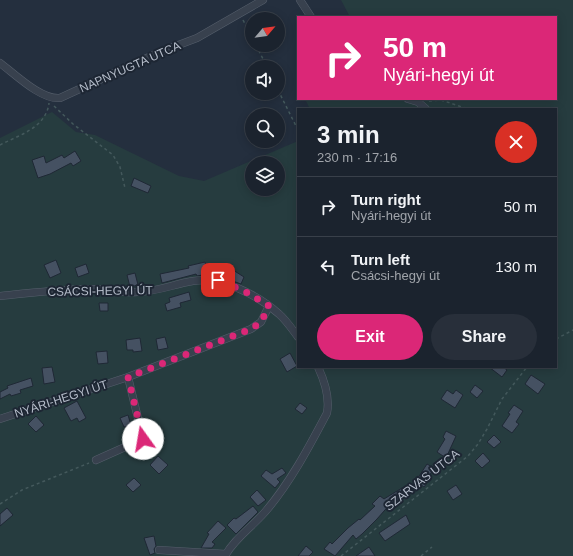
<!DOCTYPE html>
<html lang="en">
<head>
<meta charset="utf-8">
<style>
  body { margin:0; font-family:Arial,sans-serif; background:#282f3a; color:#f1f3f6; height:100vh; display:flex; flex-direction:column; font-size:15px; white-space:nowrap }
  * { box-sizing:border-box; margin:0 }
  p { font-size:13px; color:#a0a4aa }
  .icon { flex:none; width:22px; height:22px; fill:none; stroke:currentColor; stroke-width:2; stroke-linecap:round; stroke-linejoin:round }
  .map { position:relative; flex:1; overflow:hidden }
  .panel { position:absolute; left:297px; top:108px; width:260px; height:260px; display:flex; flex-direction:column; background:#1b232e; border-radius:0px; box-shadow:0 2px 10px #0003,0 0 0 1px #39404a }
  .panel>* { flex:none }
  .guide { position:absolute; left:297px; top:16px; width:260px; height:84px; border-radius:0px; box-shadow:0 2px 10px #0003,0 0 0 1px #39404a; background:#db2777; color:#fff; overflow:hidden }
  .needle { width:26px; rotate:61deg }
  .controls { position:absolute; left:245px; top:12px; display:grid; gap:8px }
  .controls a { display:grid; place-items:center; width:40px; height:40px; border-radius:50%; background:#1b232e; box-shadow:0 2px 10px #0003,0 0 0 1px #39404a; font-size:20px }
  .pin { position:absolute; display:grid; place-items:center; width:34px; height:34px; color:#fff; margin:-17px; border-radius:8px; box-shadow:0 2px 6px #0006 }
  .me { position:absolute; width:44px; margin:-22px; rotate:347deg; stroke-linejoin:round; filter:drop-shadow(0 0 3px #0008) }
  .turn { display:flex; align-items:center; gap:14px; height:84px; padding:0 20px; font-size:18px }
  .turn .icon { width:52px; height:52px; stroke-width:2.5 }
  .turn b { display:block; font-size:28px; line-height:34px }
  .round { display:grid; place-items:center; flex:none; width:42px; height:42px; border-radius:21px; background:#282f3a }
  .overview { display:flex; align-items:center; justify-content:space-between; height:68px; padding:0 20px }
  h1 { font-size:24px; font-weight:700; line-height:30px }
  .cta { display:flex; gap:8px; margin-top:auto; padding:8px 20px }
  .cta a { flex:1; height:46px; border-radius:24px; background:#db2777; color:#fff; font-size:16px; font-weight:700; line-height:46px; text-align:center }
  .cta a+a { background:#282f3a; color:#f1f3f6 }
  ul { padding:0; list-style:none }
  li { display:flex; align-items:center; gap:12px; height:60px; padding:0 20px; border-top:1px solid #39404a }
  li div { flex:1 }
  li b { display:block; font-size:15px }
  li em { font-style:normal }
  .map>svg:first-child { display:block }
  .green { fill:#263c3f; fill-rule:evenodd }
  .building { fill:#455162; stroke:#1f2835 }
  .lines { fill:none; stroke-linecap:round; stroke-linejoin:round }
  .street-casing { stroke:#565f6c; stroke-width:8 }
  .path { stroke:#44595c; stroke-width:1.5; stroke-dasharray:3 3; stroke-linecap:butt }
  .street { stroke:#38414e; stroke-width:7 }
  .route { stroke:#db2777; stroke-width:7; stroke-dasharray:0 12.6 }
  .labels { text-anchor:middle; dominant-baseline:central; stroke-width:4; stroke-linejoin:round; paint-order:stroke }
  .street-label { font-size:12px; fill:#b4bcc9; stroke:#1d2633 }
</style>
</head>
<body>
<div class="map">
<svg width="573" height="556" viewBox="0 0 573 556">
  <rect width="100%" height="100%" fill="#242f3e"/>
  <!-- green -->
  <path class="green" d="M 341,0 L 573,0 L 573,556 L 0,556 L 0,138 L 52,112 L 76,132 L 95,135 L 179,176 L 204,181 L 298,141 L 298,367 L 556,367 L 556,109 L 310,109 L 305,99 L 556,99 L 556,17 L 350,17 ZM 252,163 L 278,163 L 278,189 L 252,189 Z"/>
  <!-- building -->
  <path class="building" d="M 75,151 L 81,161 L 73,166 L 71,163 L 50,174 L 38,178 L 32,160 L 44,156 L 46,163 L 62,155 L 64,158 Z
    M 134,178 L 151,186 L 148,193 L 131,186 Z
    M 56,260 L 61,273 L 50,278 L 44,265 Z
    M 205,262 L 208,274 L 197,276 L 196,274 L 162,283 L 160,274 L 189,268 L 188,266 Z
    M 86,264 L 89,273 L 78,277 L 75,268 Z
    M 233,270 L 244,277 L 241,284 L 230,280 L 230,277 Z
    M 135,273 L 138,285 L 130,287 L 127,275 Z
    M 189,292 L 191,300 L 180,303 L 181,307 L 167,311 L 165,304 L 170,302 L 169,298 Z
    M 99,303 L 108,303 L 108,311 L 100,311 Z
    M 165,337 L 168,348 L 158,350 L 156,339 Z
    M 140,338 L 142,351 L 133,352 L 133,350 L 127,350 L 126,340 Z
    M 107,351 L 108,363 L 98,364 L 96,352 Z
    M 290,353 L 297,366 L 287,372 L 280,359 Z
    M 52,367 L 55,382 L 44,384 L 42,368 Z
    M 489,367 L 503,367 L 507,370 L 502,377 Z
    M 531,375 L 545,384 L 538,394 L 525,384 Z
    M 31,378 L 33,386 L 20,390 L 21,393 L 11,396 L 10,394 L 0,399 L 0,392 L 8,388 L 7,386 Z
    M 475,385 L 483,391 L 477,398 L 470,392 Z
    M 447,390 L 453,394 L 456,390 L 463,395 L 455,408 L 441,399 Z
    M 77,401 L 86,418 L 79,422 L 77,418 L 71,421 L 64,408 Z
    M 300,403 L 307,408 L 302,414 L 295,409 Z
    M 514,405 L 523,411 L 516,422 L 519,424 L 512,433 L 502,426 L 510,414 L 508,413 Z
    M 128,415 L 131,425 L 124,427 L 120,418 Z
    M 36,416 L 44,425 L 36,432 L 28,424 Z
    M 446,431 L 456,436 L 446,458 L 437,452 L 445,439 L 443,437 Z
    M 494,435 L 501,442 L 494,448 L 487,442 Z
    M 483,453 L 490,461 L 482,468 L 475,461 Z
    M 158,456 L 168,465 L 159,474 L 150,465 Z
    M 427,464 L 434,468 L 428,478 L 430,479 L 424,487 L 416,481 Z
    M 282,468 L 286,473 L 277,479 L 280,482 L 275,488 L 261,476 L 266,470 L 272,474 Z
    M 134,478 L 141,485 L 133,492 L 126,485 Z
    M 456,485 L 462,494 L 453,500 L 447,491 Z
    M 402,488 L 403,489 L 399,494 L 403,502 L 395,506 L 392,502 L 377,519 L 362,534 L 356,539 L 353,535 L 335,556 L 324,549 L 330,542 L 332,544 L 348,528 L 359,519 L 360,520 L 375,506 L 372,504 L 380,496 L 384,499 Z
    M 257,490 L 266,500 L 258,506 L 250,497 Z
    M 253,506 L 258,512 L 236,534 L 227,525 L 234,518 L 236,519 Z
    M 7,508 L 13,515 L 0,526 L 0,514 Z
    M 406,515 L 410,524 L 385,541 L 379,533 Z
    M 218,521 L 226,528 L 212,542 L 215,544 L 212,548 L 201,548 L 209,534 L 207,533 Z
    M 154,536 L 156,546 L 154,549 L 155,553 L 150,555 L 144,538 Z
    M 306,546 L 313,552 L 309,556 L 298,556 Z
    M 369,547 L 375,556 L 356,556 Z"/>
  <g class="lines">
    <!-- street casing -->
    <g class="street-casing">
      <path id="street" d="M 300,0 L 311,17
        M 0,63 C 15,74 41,100 60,98 L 160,52 L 197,38 L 263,0
        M 408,99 L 418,102 L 426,109
        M 0,296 C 32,293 65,288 97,289 C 110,290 124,293 137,292 C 156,292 174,284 193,281 C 221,276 258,295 279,314 C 286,320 292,329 298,337
        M 0,419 L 128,377 L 251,329 L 261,322 L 269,306
        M 96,460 L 143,439 L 128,377
        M 159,550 L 226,554
        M 225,556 C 234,539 252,527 265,512 C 290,483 309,447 327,413 C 330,397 325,382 318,367"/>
    </g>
    <!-- path -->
    <path class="path" d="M 243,20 L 252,37
      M 256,45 L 267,67
      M 278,90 L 298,130
      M 429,101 L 441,100 L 468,109
      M 54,106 L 73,124 L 113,155 L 120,167 L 125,188
      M 0,145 C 19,135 46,128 49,103
      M 556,339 L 573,330
      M 0,504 L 22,490 L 89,463
      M 341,556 L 468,456 L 478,444 L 487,429 L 502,399 L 527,367
      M 421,556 L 432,547"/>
    <!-- street -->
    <use href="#street" class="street"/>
  </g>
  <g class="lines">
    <!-- route -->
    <path class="route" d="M 143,439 L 128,377 L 251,329 L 261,322 L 269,306 L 246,292 L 218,280"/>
  </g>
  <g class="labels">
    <!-- street labels -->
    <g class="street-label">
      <text transform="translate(130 67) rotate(-24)">NAPNYUGTA UTCA</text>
      <text transform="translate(100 291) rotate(-1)">CSÁCSI-HEGYI ÚT</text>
      <text transform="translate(61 399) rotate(-18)">NYÁRI-HEGYI ÚT</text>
      <text transform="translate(422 480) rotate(-38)">SZARVAS UTCA</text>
    </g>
  </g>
</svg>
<div class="controls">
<a><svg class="needle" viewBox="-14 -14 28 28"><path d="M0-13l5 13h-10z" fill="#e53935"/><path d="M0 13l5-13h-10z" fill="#a0a4aa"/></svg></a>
<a><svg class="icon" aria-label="sound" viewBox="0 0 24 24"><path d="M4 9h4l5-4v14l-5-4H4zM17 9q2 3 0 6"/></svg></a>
<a><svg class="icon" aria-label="search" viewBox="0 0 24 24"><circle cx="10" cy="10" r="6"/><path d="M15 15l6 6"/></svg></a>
<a><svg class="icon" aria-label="layers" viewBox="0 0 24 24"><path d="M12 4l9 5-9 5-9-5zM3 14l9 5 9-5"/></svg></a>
</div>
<div class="pin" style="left:218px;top:280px;background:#d93025"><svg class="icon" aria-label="arrive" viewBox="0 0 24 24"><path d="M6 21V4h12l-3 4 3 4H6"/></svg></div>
<svg class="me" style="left:143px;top:439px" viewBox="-20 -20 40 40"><circle r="19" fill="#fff"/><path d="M0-13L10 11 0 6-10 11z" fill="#db2777"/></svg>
<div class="guide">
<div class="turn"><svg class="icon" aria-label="right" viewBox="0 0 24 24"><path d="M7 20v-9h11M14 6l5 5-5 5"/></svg><div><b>50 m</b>Nyári-hegyi út</div></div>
</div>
<section class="panel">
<div class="overview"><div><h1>3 min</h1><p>230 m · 17:16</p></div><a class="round" style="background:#d93025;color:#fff"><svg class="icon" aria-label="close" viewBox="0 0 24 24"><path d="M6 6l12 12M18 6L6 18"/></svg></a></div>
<ul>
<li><svg class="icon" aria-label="right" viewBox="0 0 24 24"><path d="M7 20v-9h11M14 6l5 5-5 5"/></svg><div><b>Turn right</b><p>Nyári-hegyi út</p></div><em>50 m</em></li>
<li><svg class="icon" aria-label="left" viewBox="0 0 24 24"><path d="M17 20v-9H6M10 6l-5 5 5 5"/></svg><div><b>Turn left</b><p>Csácsi-hegyi út</p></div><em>130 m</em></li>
</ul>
<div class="cta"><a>Exit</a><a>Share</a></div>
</section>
</div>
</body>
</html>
